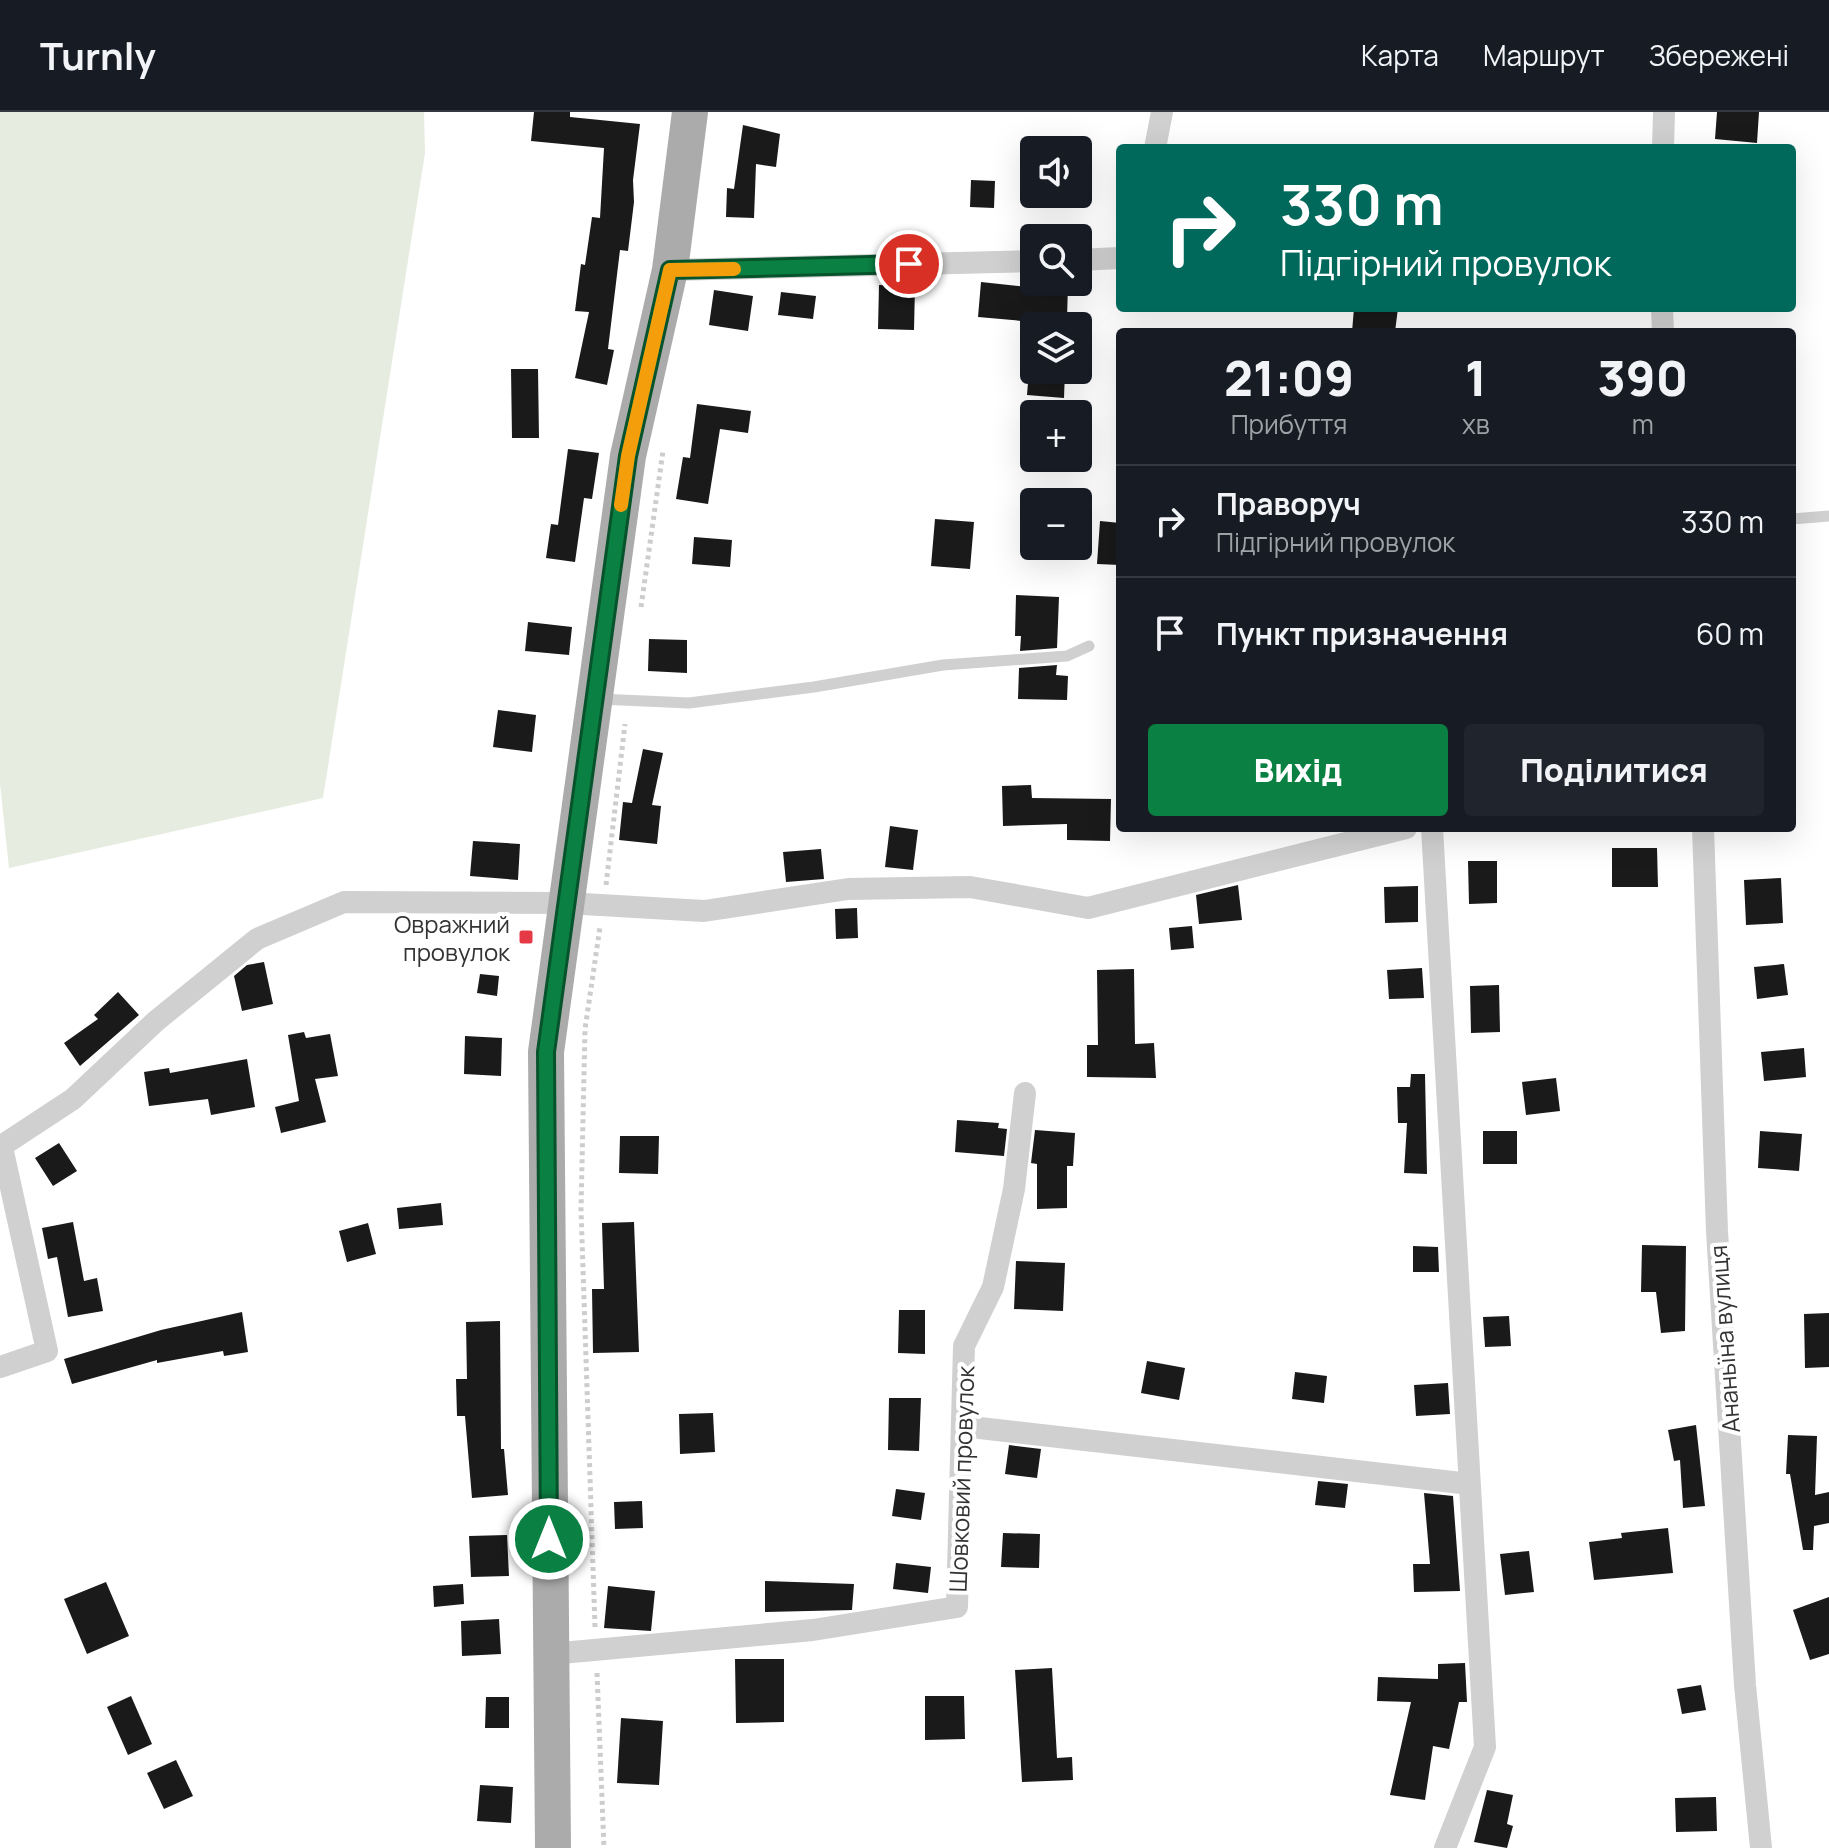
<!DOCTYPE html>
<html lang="uk">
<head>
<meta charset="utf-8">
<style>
  body { margin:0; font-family:Manrope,sans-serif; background:#20242c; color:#f1f3f6; height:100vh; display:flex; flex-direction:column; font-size:30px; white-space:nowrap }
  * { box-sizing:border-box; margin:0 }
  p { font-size:26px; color:#9ea1a6 }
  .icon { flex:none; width:44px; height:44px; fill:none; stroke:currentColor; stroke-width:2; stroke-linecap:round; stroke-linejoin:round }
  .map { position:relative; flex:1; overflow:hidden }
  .sheet { position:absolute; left:1116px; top:216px; width:680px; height:504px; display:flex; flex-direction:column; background:#171b24; border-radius:8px; box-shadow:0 8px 32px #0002 }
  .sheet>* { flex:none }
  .banner { position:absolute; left:1116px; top:32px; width:680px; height:168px; border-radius:8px; box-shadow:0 8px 32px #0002; background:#00695c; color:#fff; overflow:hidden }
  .buttons { position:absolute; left:1020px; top:24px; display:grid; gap:16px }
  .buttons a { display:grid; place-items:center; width:72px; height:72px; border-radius:8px; background:#171b24; box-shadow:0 8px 32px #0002; font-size:40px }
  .pin { position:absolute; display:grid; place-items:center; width:68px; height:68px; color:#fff; margin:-34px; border:4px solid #fff; border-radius:50%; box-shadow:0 2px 8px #0007 }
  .me { position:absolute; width:88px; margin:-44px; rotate:0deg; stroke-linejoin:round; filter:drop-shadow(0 0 6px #0008) }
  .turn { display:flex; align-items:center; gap:28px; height:168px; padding:0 32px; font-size:36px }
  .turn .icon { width:104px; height:104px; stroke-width:2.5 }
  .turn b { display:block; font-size:56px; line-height:68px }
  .eta { display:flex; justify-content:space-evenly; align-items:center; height:136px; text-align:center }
  .eta b { font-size:48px; font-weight:800; line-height:56px }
  .primary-button { display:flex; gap:16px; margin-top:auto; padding:16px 32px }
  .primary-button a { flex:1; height:92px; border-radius:8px; background:#0b8043; color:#fff; font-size:32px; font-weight:800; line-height:92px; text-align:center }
  .primary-button a+a { background:#20242c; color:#f1f3f6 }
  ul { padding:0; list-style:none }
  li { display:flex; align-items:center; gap:24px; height:112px; padding:0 32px; border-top:2px solid #363941 }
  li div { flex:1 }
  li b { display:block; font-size:30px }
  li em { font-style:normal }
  header { display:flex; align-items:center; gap:48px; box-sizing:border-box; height:112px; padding:0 40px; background:#171b24; border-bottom:2px solid #363941 }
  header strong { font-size:38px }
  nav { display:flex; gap:44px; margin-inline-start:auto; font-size:28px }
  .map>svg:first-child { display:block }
  .green { fill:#e6ecdf }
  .building { fill:#1a1a1a }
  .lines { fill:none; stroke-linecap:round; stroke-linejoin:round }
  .path { stroke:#cdcdcd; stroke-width:5; stroke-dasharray:4 4; stroke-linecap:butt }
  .lane { stroke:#d0d0d0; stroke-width:11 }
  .street { stroke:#d0d0d0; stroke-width:22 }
  .primary { stroke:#ababab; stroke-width:36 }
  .route-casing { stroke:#07532c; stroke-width:20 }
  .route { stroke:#0b8043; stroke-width:14 }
  .slow { stroke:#f59e0b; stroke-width:14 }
  .poi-dot { fill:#e63946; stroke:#fff; stroke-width:3 }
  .labels { text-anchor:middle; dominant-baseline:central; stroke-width:8; stroke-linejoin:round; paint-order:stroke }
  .poi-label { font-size:24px; fill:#333; stroke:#fff; text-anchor:end }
  .street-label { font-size:24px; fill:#333; stroke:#fff }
</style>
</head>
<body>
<header>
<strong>Turnly</strong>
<nav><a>Карта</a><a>Маршрут</a><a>Збережені</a></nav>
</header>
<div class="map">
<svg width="1829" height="1736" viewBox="0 0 1829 1736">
  <rect width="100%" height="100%" fill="#fff"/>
  <!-- green -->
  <path class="green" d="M 0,0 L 424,0 L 425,41 L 323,686 L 9,756 L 0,672 Z"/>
  <!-- building -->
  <path class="building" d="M 534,0 L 570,0 L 570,5 L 640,12 L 633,68 L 634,90 L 628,139 L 620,138 L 608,237 L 614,238 L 607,273 L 575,266 L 589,200 L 575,199 L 581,152 L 585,153 L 592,105 L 600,106 L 604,36 L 531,29 Z
    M 1717,0 L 1759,0 L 1757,31 L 1715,27 Z
    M 743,13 L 780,22 L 776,55 L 756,52 L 754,106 L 726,105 L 727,76 L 734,77 Z
    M 971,68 L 995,69 L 994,96 L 970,95 Z
    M 981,170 L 1047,177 L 1047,171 L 1068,172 L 1067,207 L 1034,206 L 1034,210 L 978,205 Z
    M 879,173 L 915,174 L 914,218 L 878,217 Z
    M 714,178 L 753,184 L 748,219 L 709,213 Z
    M 781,180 L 816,184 L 813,207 L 778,203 Z
    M 1354,196 L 1398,196 L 1395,220 L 1352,220 Z
    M 511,257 L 538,257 L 539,326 L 512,326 Z
    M 1029,258 L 1065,258 L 1064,286 L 1027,283 Z
    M 697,292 L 751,299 L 748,321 L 720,317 L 708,392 L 676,387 L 683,345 L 690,346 Z
    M 568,337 L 599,341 L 592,387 L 584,386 L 575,450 L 546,446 L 551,412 L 558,413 Z
    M 935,407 L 974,410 L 970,457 L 931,454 Z
    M 1100,409 L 1120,411 L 1120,453 L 1097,452 Z
    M 694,425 L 732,428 L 730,455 L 692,452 Z
    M 1016,483 L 1059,485 L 1057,536 L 1020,539 L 1021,524 L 1015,524 Z
    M 528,510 L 572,515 L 569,543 L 525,539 Z
    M 649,527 L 687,528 L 687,561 L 648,559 Z
    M 1057,553 L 1056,563 L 1068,564 L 1067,588 L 1018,587 L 1019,556 Z
    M 498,598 L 536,603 L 532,640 L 493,635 Z
    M 643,637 L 663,641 L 652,693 L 661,694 L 657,732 L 619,728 L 623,690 L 632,691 Z
    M 1031,673 L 1032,686 L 1111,687 L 1110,729 L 1067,728 L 1067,712 L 1003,714 L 1002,674 Z
    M 890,714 L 918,718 L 913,758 L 885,755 Z
    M 473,729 L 520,732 L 518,768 L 470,764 Z
    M 1612,736 L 1657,736 L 1658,775 L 1612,775 Z
    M 821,737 L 824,767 L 786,770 L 783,740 Z
    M 1468,749 L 1497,749 L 1497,791 L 1469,792 Z
    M 1781,766 L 1783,811 L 1746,813 L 1744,768 Z
    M 1238,773 L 1242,808 L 1199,812 L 1196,783 Z
    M 1418,774 L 1418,810 L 1385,811 L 1384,775 Z
    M 857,796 L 858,826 L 836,827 L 835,797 Z
    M 1192,814 L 1194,836 L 1171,838 L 1169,816 Z
    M 264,850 L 273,892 L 242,899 L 234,864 L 247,853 Z
    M 1784,852 L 1788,883 L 1757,887 L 1754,855 Z
    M 1422,856 L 1424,886 L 1389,887 L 1387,858 Z
    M 1134,857 L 1135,932 L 1154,931 L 1156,966 L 1087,965 L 1087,933 L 1098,933 L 1097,858 Z
    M 480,862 L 499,864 L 497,884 L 477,881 Z
    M 1499,873 L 1500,920 L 1471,921 L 1470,874 Z
    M 118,880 L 139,903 L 80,954 L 64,931 L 98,907 L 94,903 Z
    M 304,920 L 306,926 L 330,922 L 338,964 L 315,967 L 326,1010 L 281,1021 L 275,995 L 299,989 L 288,923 Z
    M 465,924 L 502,926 L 501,964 L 464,962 Z
    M 1804,936 L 1806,965 L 1764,969 L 1761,940 Z
    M 247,947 L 255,995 L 211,1003 L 208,987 L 149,994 L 144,960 L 169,956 L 170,961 Z
    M 1411,962 L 1425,962 L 1427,1062 L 1404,1061 L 1407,1011 L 1398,1011 L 1397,975 L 1410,975 Z
    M 1556,966 L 1560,999 L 1526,1003 L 1522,970 Z
    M 957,1008 L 999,1011 L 998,1016 L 1007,1017 L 1004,1044 L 955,1040 Z
    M 1035,1018 L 1075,1021 L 1073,1054 L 1067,1054 L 1067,1096 L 1037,1097 L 1037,1052 L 1031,1051 Z
    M 1483,1019 L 1517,1019 L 1517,1052 L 1483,1052 Z
    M 1760,1019 L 1802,1022 L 1799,1059 L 1758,1056 Z
    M 620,1024 L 659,1024 L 658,1062 L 619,1061 Z
    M 59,1031 L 77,1059 L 53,1074 L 35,1046 Z
    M 441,1091 L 443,1113 L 399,1117 L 397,1096 Z
    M 73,1110 L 84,1169 L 97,1166 L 103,1199 L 68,1205 L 57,1145 L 48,1147 L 42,1116 Z
    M 634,1110 L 639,1240 L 593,1241 L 592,1177 L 604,1177 L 602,1111 Z
    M 368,1111 L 376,1142 L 347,1150 L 339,1119 Z
    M 1642,1133 L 1686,1134 L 1685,1219 L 1661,1221 L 1656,1180 L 1641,1180 Z
    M 1413,1134 L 1438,1135 L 1439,1160 L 1413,1160 Z
    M 1016,1149 L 1065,1151 L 1063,1199 L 1014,1197 Z
    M 899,1198 L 925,1198 L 925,1242 L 898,1241 Z
    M 242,1200 L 248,1240 L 224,1244 L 223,1239 L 157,1251 L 157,1248 L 72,1272 L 64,1247 L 161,1218 Z
    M 1829,1201 L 1829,1255 L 1805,1256 L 1804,1202 Z
    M 1509,1204 L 1511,1234 L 1485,1235 L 1483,1205 Z
    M 500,1209 L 501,1337 L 504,1337 L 508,1383 L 472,1386 L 465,1304 L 457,1304 L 456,1267 L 467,1267 L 466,1210 Z
    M 1147,1249 L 1185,1256 L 1179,1288 L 1141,1281 Z
    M 1295,1260 L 1327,1264 L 1324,1291 L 1292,1287 Z
    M 1448,1271 L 1450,1302 L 1416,1304 L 1414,1273 Z
    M 889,1286 L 921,1286 L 919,1339 L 888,1338 Z
    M 713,1301 L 715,1340 L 680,1342 L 679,1302 Z
    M 1696,1313 L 1705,1394 L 1683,1396 L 1680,1348 L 1674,1349 L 1668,1318 Z
    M 1788,1323 L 1817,1324 L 1815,1383 L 1829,1380 L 1829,1411 L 1814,1414 L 1813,1438 L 1803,1438 L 1790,1362 L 1786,1362 Z
    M 1009,1333 L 1041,1337 L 1037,1366 L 1005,1362 Z
    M 1318,1369 L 1348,1372 L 1345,1396 L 1315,1393 Z
    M 896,1377 L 925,1381 L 921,1408 L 892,1404 Z
    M 1424,1381 L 1453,1384 L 1460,1479 L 1414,1480 L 1413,1452 L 1430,1452 Z
    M 642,1389 L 643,1416 L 615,1417 L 614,1390 Z
    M 1668,1416 L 1673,1461 L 1594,1468 L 1589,1430 L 1622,1426 L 1621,1421 Z
    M 1003,1421 L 1040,1422 L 1039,1456 L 1001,1455 Z
    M 507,1423 L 509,1464 L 471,1465 L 469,1424 Z
    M 1529,1439 L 1534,1480 L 1505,1483 L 1500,1442 Z
    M 896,1451 L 931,1455 L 928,1481 L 893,1477 Z
    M 765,1469 L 854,1472 L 852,1498 L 765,1500 Z
    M 106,1470 L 129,1524 L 87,1542 L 64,1487 Z
    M 463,1472 L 464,1492 L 434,1495 L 433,1474 Z
    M 608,1474 L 655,1479 L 651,1519 L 604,1516 Z
    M 1829,1485 L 1829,1542 L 1810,1548 L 1793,1498 Z
    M 499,1507 L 501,1542 L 462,1544 L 461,1509 Z
    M 735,1547 L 784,1547 L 784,1610 L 736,1611 Z
    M 1465,1551 L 1467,1590 L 1459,1590 L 1449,1637 L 1433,1634 L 1425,1688 L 1390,1683 L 1411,1590 L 1377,1589 L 1378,1565 L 1438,1567 L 1438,1552 Z
    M 1052,1556 L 1057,1646 L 1072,1645 L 1073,1668 L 1022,1670 L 1015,1558 Z
    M 1701,1573 L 1706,1598 L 1682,1602 L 1677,1577 Z
    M 131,1584 L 152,1632 L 128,1643 L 107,1595 Z
    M 925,1584 L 964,1584 L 965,1627 L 925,1628 Z
    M 486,1585 L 509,1585 L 509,1616 L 485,1616 Z
    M 621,1606 L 663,1609 L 659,1673 L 617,1671 Z
    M 176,1648 L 193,1684 L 164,1697 L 147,1661 Z
    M 480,1673 L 513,1675 L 511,1711 L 477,1709 Z
    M 1487,1678 L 1513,1683 L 1507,1712 L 1513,1714 L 1507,1736 L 1474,1730 Z
    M 1716,1685 L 1717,1719 L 1676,1720 L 1675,1686 Z"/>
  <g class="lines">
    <!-- path -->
    <path class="path" d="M 641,495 L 663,339
      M 606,773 L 625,612
      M 595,1515 L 581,1097 L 585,917 L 600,815
      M 597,1561 L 604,1736"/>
    <!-- lane -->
    <path class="lane" d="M 1792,407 L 1829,404
      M 599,587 L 689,591 L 814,575 L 943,553 L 1067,544 L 1089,534"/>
    <!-- street -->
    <path class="street" d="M 1155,36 L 1162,0
      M 1663,36 L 1664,0
      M 1078,148 L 1120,146
      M 670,158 L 1034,149
      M 1662,196 L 1663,220
      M 1432,716 L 1485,1635 L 1445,1736
      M 1703,716 L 1717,1119 L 1745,1573 L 1761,1736
      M 0,1035 L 73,987 L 156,909 L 257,827 L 344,790 L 566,791 L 704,799 L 848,777 L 970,775 L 1088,796 L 1406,716
      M 0,1255 L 47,1239 L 2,1035
      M 962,1314 L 1470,1372
      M 550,1542 L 813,1518 L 957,1495 L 964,1234 L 993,1175 L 1014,1077 L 1025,981"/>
    <!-- primary -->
    <path class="primary" d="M 553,1736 L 546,940 L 628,344 L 670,158 L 690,0"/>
  </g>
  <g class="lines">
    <!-- route casing -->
    <g class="route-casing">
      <path id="route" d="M 549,1427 L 546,940 L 628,344 L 670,158 L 909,152"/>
    </g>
    <!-- route -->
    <use href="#route" class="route"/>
    <!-- slow -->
    <path class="slow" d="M 621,393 L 628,344 L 670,158 L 734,157"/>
  </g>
  <!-- markers -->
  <rect class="poi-dot" x="518" y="817" width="16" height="16" rx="4"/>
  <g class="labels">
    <!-- poi labels -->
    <g class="poi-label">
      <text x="510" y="811">Овражний<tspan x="510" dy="28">провулок</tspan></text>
    </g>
    <!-- street labels -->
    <g class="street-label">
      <text transform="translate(1724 1227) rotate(-94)">Ананьїна вулиця</text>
      <text transform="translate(961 1367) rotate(-88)">Шовковий провулок</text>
    </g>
  </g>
</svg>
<div class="buttons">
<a><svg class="icon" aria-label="sound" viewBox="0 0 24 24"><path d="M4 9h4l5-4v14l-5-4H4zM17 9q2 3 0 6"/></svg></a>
<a><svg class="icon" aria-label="search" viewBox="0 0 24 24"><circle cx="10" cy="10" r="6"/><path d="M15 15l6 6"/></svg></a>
<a><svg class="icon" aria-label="layers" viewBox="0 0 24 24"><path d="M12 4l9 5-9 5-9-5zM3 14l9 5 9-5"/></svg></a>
<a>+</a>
<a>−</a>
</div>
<div class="pin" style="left:909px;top:152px;background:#d93025"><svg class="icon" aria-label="arrive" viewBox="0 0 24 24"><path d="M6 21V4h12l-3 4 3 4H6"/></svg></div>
<svg class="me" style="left:549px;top:1427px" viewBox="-20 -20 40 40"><circle r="17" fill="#0b8043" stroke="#fff" stroke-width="3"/><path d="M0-11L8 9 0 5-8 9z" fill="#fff"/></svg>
<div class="banner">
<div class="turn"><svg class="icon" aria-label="right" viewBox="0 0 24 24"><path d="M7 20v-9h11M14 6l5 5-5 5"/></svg><div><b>330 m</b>Підгірний провулок</div></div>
</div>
<section class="sheet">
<div class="eta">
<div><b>21:09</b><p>Прибуття</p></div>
<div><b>1</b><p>хв</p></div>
<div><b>390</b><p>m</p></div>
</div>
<ul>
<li><svg class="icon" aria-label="right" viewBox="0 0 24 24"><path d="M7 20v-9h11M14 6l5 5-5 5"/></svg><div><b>Праворуч</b><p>Підгірний провулок</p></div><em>330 m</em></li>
<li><svg class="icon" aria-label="arrive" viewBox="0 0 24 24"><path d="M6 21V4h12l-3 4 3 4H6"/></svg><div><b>Пункт призначення</b></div><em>60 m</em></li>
</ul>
<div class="primary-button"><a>Вихід</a><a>Поділитися</a></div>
</section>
</div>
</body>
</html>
